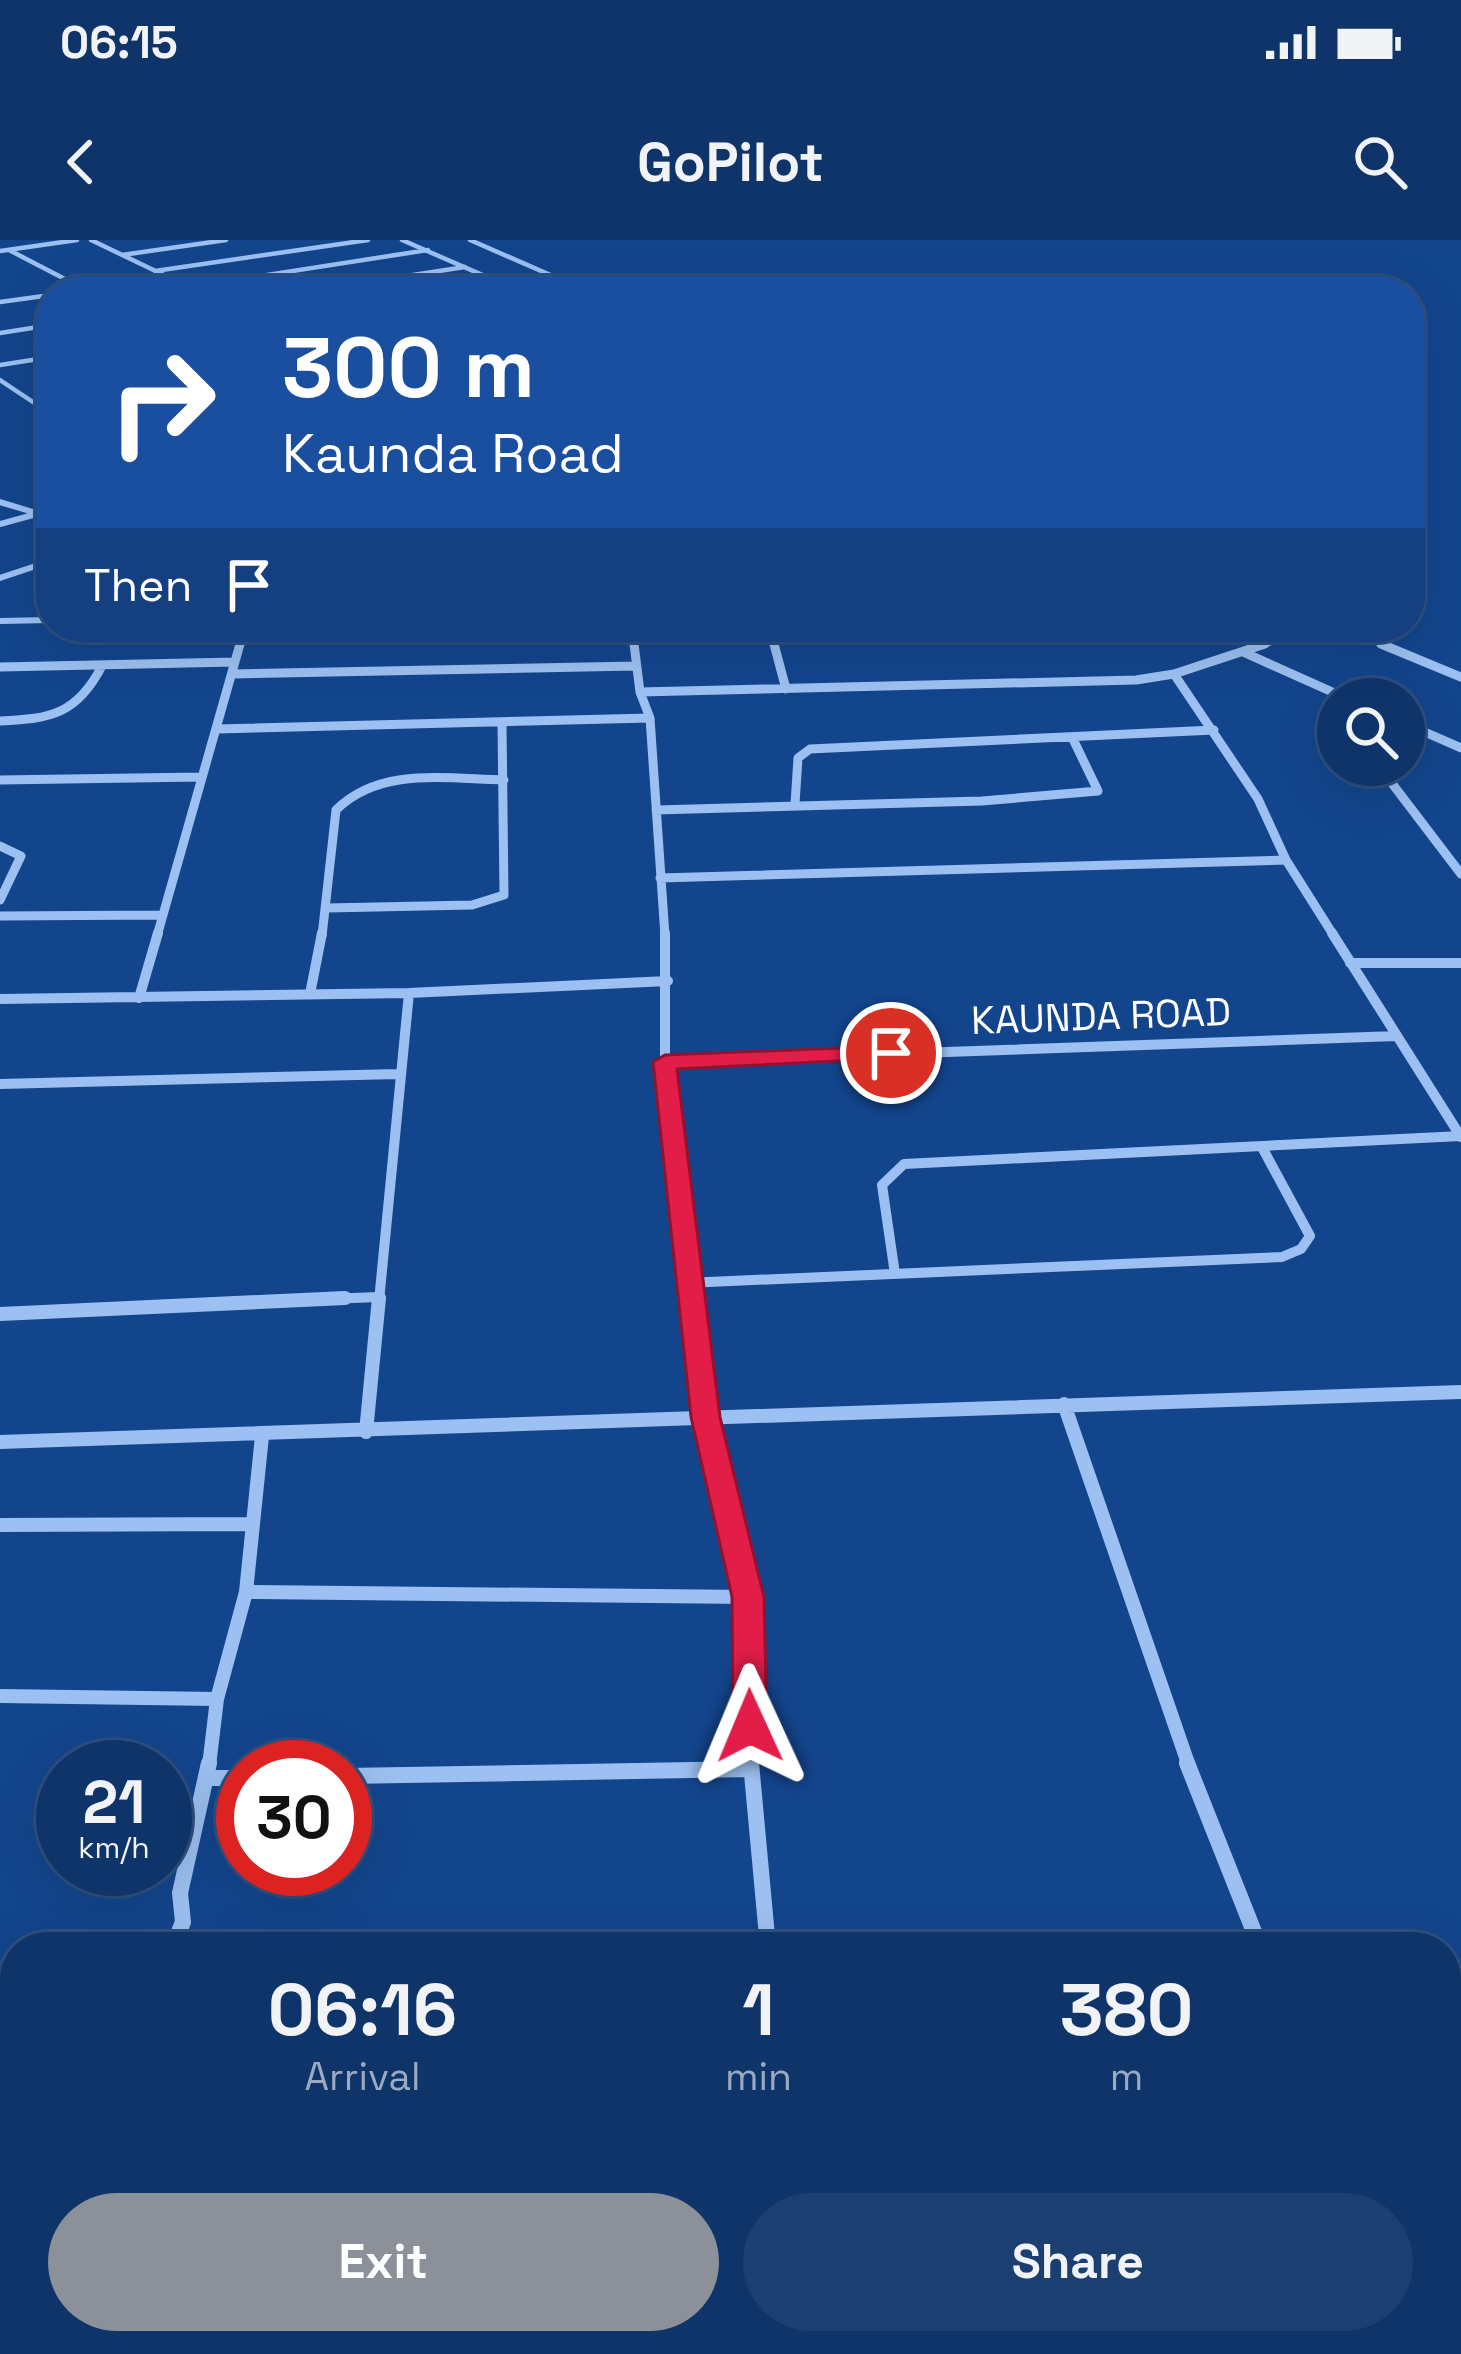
<!DOCTYPE html>
<html lang="en">
<head>
<meta charset="utf-8">
<style>
  body { margin:0; font-family:"Space Grotesk",sans-serif; background:#1c3f72; color:#f1f3f6; height:100vh; display:flex; flex-direction:column; font-size:45px; white-space:nowrap }
  * { box-sizing:border-box; margin:0 }
  p { font-size:39px; color:#9baac1 }
  .icon { flex:none; width:66px; height:66px; fill:none; stroke:currentColor; stroke-width:2; stroke-linecap:round; stroke-linejoin:round }
  .map { position:relative; flex:1; overflow:hidden }
  .drawer { position:absolute; left:0px; top:1692px; width:1461px; height:423px; display:flex; flex-direction:column; background:#0e346a; border-radius:48px 48px 0 0; box-shadow:0 12px 48px #0002,0 0 0 3px #2e4f7e }
  .drawer>* { flex:none }
  .top-card { position:absolute; left:36px; top:36px; width:1389px; height:366px; border-radius:48px; box-shadow:0 12px 48px #0002,0 0 0 3px #2e4f7e; background:#1a4fa0; color:#fff; overflow:hidden }
  .fabs { position:absolute; left:1317px; top:438px; display:grid; gap:24px }
  .fabs a { display:grid; place-items:center; width:108px; height:108px; border-radius:50%; background:#0e346a; box-shadow:0 12px 48px #0002,0 0 0 3px #2e4f7e; font-size:60px }
  .speed { position:absolute; left:36px; top:1500px; display:flex; gap:24px; font-size:60px; font-weight:700; text-align:center }
  .speed>* { display:grid; place-content:center; width:156px; height:156px; border-radius:50%; background:#0e346a; box-shadow:0 12px 48px #0002,0 0 0 3px #2e4f7e; line-height:1 }
  .speed small { font-size:30px; font-weight:400 }
  .speed .limit { border:18px solid #d22; background:#fff; color:#111 }
  .pin { position:absolute; display:grid; place-items:center; width:102px; height:102px; color:#fff; margin:-51px; border:6px solid #fff; border-radius:50%; box-shadow:0 3px 12px #0007 }
  .me { position:absolute; width:132px; margin:-66px; rotate:359deg; stroke-linejoin:round; filter:drop-shadow(0 0 9px #0008) }
  .turn { display:flex; align-items:center; gap:42px; height:252px; padding:0 48px; font-size:54px }
  .turn .icon { width:156px; height:156px; stroke-width:2.5 }
  .turn b { display:block; font-size:84px; line-height:102px }
  .then { display:flex; align-items:center; height:114px; padding:0 48px; background:#0003; gap:24px; font-size:45px }
  .eta { display:flex; justify-content:space-evenly; align-items:center; height:204px; text-align:center }
  .eta b { font-size:72px; font-weight:600; line-height:84px }
  .cta { display:flex; gap:24px; margin-top:auto; padding:24px 48px }
  .cta a { flex:1; height:138px; border-radius:72px; background:#8c9099; color:#fff; font-size:48px; font-weight:600; line-height:138px; text-align:center }
  .cta a+a { background:#1c3f72; color:#f1f3f6 }
  .status { display:flex; justify-content:space-between; align-items:center; height:84px; padding:0 60px; background:#0e346a; direction:ltr }
  .status svg { height:33px; fill:currentColor }
  header { display:flex; justify-content:space-between; align-items:center; height:156px; padding:0 48px; background:#0e346a; font-size:54px; font-weight:600 }
  .map>svg:first-child { display:block }
  .lines { fill:none; stroke-linecap:round; stroke-linejoin:round }
  .street-far5 { stroke:#9cc0f1; stroke-width:4.5 }
  .street-far4 { stroke:#9cc0f1; stroke-width:6 }
  .street-far3 { stroke:#9cc0f1; stroke-width:9 }
  .street-far2 { stroke:#9cc0f1; stroke-width:10 }
  .street-far1 { stroke:#9cc0f1; stroke-width:14 }
  .street { stroke:#9cc0f1; stroke-width:16 }
  .route { fill:#e11d48; stroke:#92132f; stroke-width:3 }
  .labels { text-anchor:middle; dominant-baseline:central; stroke-width:9; stroke-linejoin:round; paint-order:stroke }
  .street-label { font-size:39px; fill:#fff; stroke:#13458d }
</style>
</head>
<body>
<div class="status"><b>06:15</b><svg viewBox="0 0 49 12"><path d="M0 12V9h3v3zM5 12V6h3v6zM10 12V3h3v9zM15 12V0h3v12zM26 1h20v11H26zM47 4h2v5h-2z"/></svg></div>
<header><svg class="icon" aria-label="back" viewBox="0 0 24 24"><path d="M15 5l-7 7 7 7"/></svg>GoPilot<svg class="icon" aria-label="search" viewBox="0 0 24 24"><circle cx="10" cy="10" r="6"/><path d="M15 15l6 6"/></svg></header>
<div class="map">
<svg width="1461" height="2114" viewBox="0 0 1461 2114">
  <rect width="100%" height="100%" fill="#13458d"/>
  <g class="lines">
    <!-- street-far5 -->
    <path class="street-far5" d="M 91,0 L 193,49
      M 402,0 L 519,51
      M 470,0 L 587,51
      M 9,10 L 86,50
      M 0,11 L 77,0
      M 122,15 L 226,0
      M 155,31 L 368,0
      M 189,47 L 428,10
      M 77,51 L 164,37
      M 309,51 L 465,27
      M 459,51 L 502,44
      M 0,62 L 51,55
      M 0,93 L 51,85
      M 0,125 L 51,117
      M 0,140 L 51,174"/>
    <!-- street-far4 -->
    <path class="street-far4" d="M 0,262 L 33,272
      M 0,284 L 51,270
      M 0,338 L 51,321
      M 0,381 L 51,380
      M 632,387 L 635,407
      M 770,387 L 775,407
      M 1339,387 L 1389,407
      M 770,398 L 1090,387
      M 239,407 L 245,387
      M 1256,407 L 1318,387"/>
    <!-- street-far3 -->
    <path class="street-far3" d="M 634,404 L 640,452 L 650,478 L 665,696
      M 774,404 L 786,449
      M 1381,404 L 1461,437
      M 1243,412 L 1348,459
      M 0,427 L 235,422
      M 233,434 L 636,426
      M 1174,434 L 1258,559 L 1286,620 L 1334,696
      M 640,452 L 1136,440 L 1174,434 L 1265,404
      M 0,481 C 51,479 77,474 102,426
      M 1404,483 L 1461,508
      M 217,489 L 650,478
      M 1378,525 L 1461,634
      M 0,540 L 200,537
      M 795,564 L 798,518 L 810,509 L 1214,490
      M 656,570 L 982,561 L 1098,551 L 1072,497
      M 0,606 L 21,616 L 0,660
      M 660,638 L 1286,620
      M 327,668 L 472,665 L 504,655 L 502,483
      M 0,676 L 162,675
      M 157,696 L 240,404
      M 322,696 L 336,570 C 380,526 448,539 504,540"/>
    <!-- street-far2 -->
    <path class="street-far2" d="M 665,693 L 665,822 L 690,1061
      M 1332,693 L 1461,897
      M 1350,723 L 1461,723
      M 310,754 L 322,693
      M 139,758 L 158,693
      M 0,759 L 409,753 L 668,741
      M 665,822 L 1396,796
      M 0,844 L 398,834
      M 895,1034 L 882,945 L 904,924 L 1461,896
      M 686,1043 L 1282,1017 L 1301,1009 L 1310,996 L 1263,909
      M 279,1061 L 378,1057
      M 379,1061 L 409,753"/>
    <!-- street-far1 -->
    <path class="street-far1" d="M 690,1058 L 705,1177 L 748,1357 L 751,1526
      M 0,1074 L 345,1058
      M 1064,1164 L 1189,1526
      M 366,1192 L 379,1058
      M 0,1202 L 1461,1152
      M 0,1285 L 253,1284
      M 246,1352 L 748,1357
      M 0,1456 L 217,1459
      M 209,1526 L 217,1459 L 246,1352 L 262,1196"/>
    <!-- street -->
    <path class="street" d="M 751,1523 L 768,1707
      M 1187,1523 L 1260,1707
      M 345,1536 L 751,1529
      M 207,1538 L 243,1538
      M 173,1707 L 183,1682 L 180,1653 L 209,1523
      M 0,1887 L 15,1887
      M 807,2100 L 808,2114
      M 1408,2100 L 1413,2114
      M 2,2114 L 42,2112 L 70,2100"/>
  </g>
  <!-- route -->
  <path class="route" d="M 891,806 L 902,813 L 899,818 L 677,829 L 720,1177 L 764,1357 L 767,1486 L 762,1495 L 738,1495 L 733,1486 L 732,1357 L 691,1177 L 653,822 L 665,815 Z"/>
  <g class="labels">
    <!-- street labels -->
    <g class="street-label">
      <text transform="translate(1101 776) rotate(-2)">KAUNDA ROAD</text>
    </g>
  </g>
</svg>
<div class="fabs">
<a><svg class="icon" aria-label="search" viewBox="0 0 24 24"><circle cx="10" cy="10" r="6"/><path d="M15 15l6 6"/></svg></a>
</div>
<div class="speed"><div>21<small>km/h</small></div><div class="limit">30</div></div>
<div class="pin" style="left:891px;top:813px;background:#d93025"><svg class="icon" aria-label="arrive" viewBox="0 0 24 24"><path d="M6 21V4h12l-3 4 3 4H6"/></svg></div>
<svg class="me" style="left:750px;top:1486px" viewBox="-20 -20 40 40"><path d="M0-17L14 15 0 8-14 15z" fill="#e11d48" stroke="#fff" stroke-width="4"/></svg>
<div class="top-card">
<div class="turn"><svg class="icon" aria-label="right" viewBox="0 0 24 24"><path d="M7 20v-9h11M14 6l5 5-5 5"/></svg><div><b>300 m</b>Kaunda Road</div></div>
<div class="then">Then<svg class="icon" aria-label="arrive" viewBox="0 0 24 24"><path d="M6 21V4h12l-3 4 3 4H6"/></svg></div>
</div>
<section class="drawer">
<div class="eta">
<div><b>06:16</b><p>Arrival</p></div>
<div><b>1</b><p>min</p></div>
<div><b>380</b><p>m</p></div>
</div>
<div class="cta"><a>Exit</a><a>Share</a></div>
</section>
</div>
</body>
</html>
